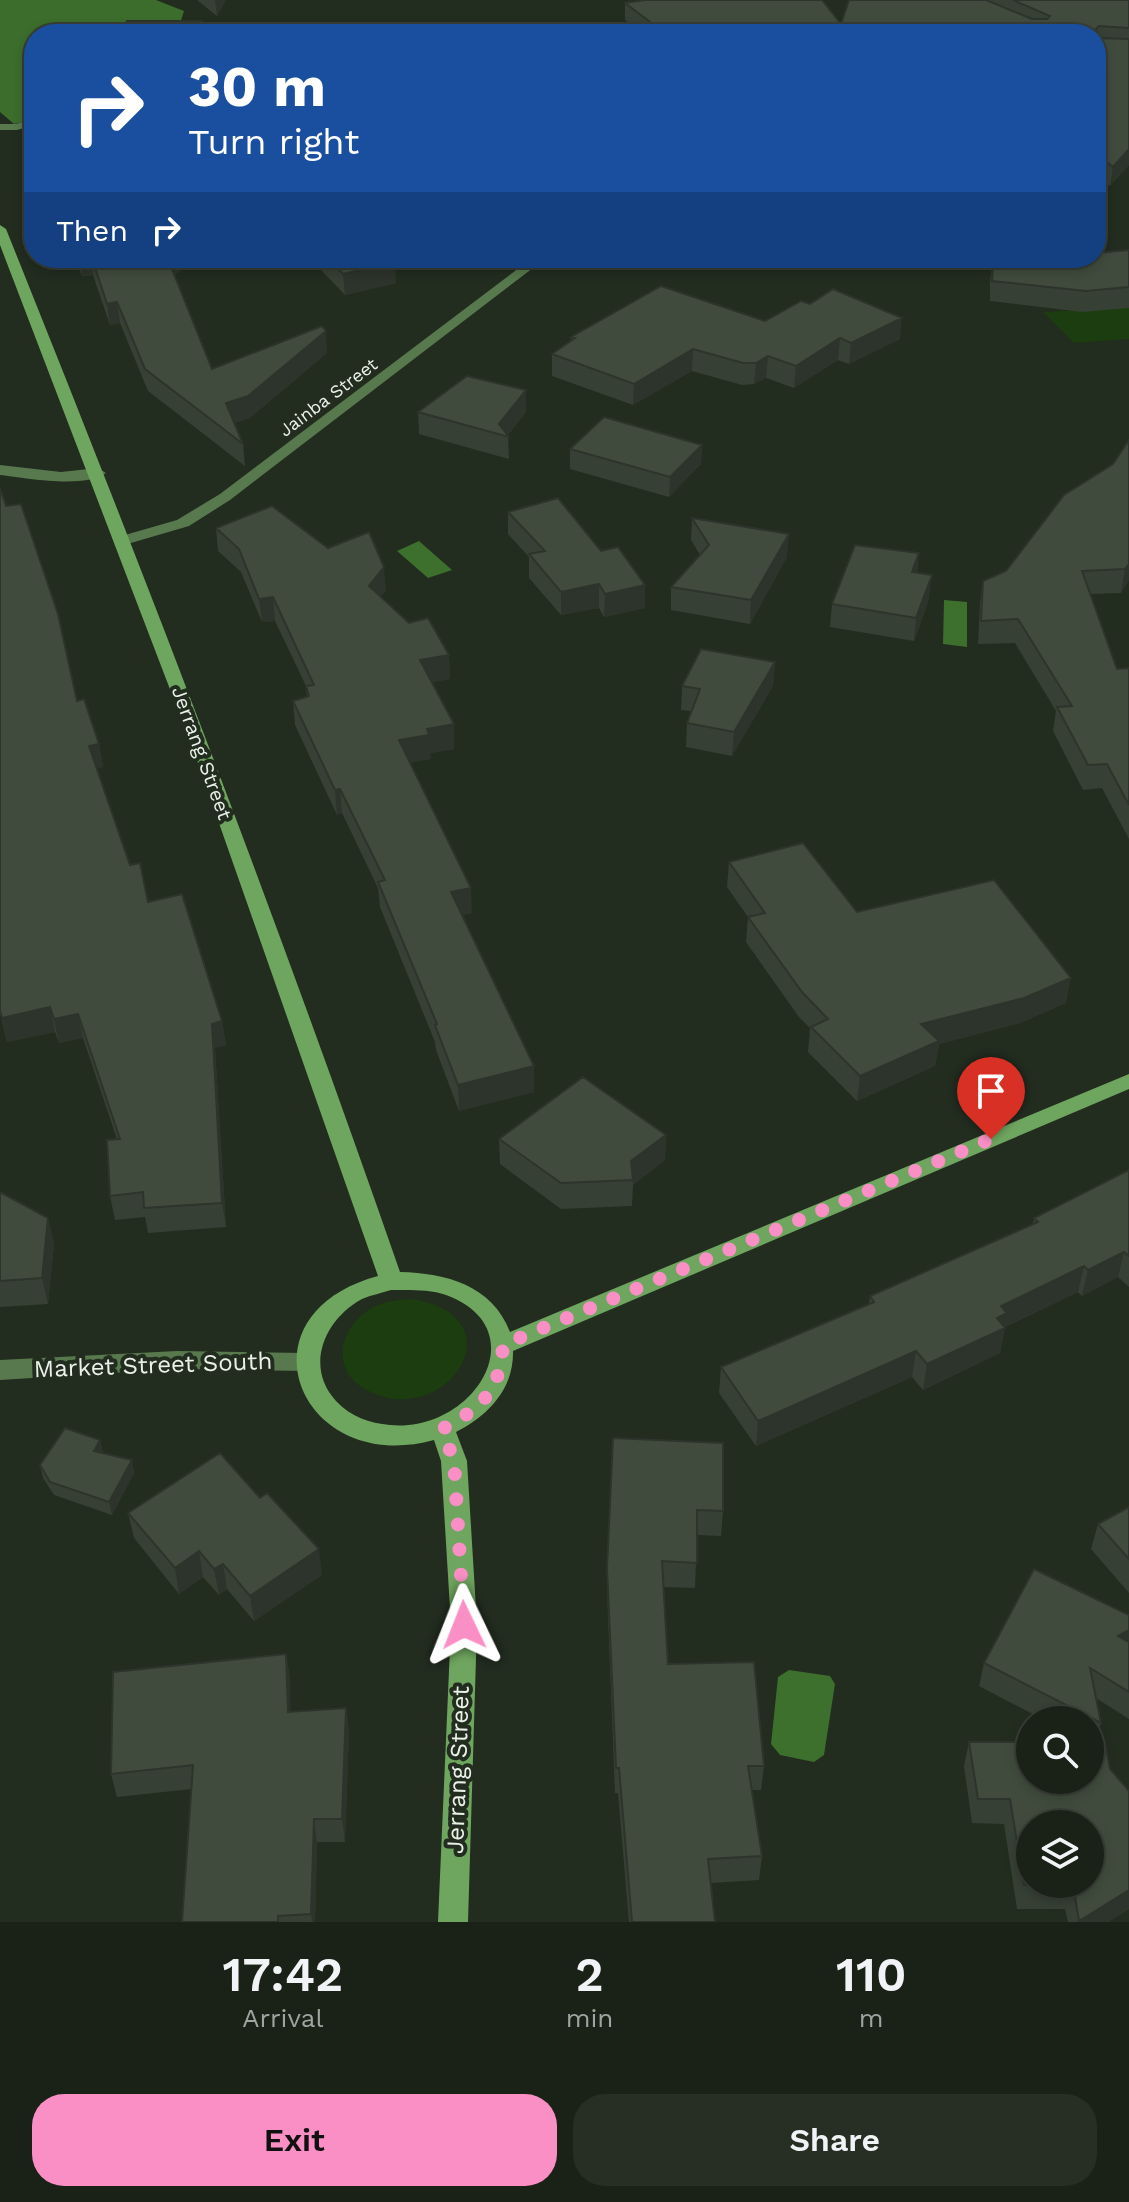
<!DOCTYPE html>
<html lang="en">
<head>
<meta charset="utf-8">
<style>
  body { margin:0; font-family:"Work Sans",sans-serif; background:#272e24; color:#f1f3f6; height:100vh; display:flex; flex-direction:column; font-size:30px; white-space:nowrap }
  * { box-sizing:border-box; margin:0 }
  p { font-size:26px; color:#9fa3a1 }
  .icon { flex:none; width:44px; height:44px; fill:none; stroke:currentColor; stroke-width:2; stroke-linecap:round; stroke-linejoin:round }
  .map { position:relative; height:1922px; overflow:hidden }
  .panel { display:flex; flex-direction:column; background:#1a2117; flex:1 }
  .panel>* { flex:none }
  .guide { position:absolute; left:24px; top:24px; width:1082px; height:244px; border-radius:32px; box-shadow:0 4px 12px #0003,0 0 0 2px #383e36; background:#1a4fa0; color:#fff; overflow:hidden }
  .controls { position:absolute; left:1016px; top:1706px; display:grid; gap:16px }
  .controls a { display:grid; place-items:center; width:88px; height:88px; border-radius:50%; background:#1a2117; box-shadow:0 4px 12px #0003,0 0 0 2px #383e36; font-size:40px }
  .pin { position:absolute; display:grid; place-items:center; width:68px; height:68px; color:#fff; margin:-82px -34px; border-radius:50% 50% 50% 0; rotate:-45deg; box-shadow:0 0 8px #0007 }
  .pin .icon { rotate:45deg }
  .me { position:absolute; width:88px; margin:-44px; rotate:358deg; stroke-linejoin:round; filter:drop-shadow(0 0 6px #0008) }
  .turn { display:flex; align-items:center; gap:28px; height:168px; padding:0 32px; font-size:36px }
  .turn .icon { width:104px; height:104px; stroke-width:2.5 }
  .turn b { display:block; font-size:56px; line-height:68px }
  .then { display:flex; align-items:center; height:76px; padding:0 32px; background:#0003; gap:16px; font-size:30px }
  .eta { display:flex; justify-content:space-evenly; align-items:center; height:136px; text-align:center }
  .eta b { font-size:48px; font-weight:600; line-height:56px }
  .primary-button { display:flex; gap:16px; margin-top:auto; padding:16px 32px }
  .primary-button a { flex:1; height:92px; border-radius:32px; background:#fa8fc6; color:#111; font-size:32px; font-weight:600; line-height:92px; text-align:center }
  .primary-button a+a { background:#272e24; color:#f1f3f6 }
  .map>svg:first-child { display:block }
  .green { fill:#1b3d0f }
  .forest { fill:#3c6d2c }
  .water { fill:#3d6f2d }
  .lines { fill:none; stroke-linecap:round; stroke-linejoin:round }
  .lane { fill:#57794d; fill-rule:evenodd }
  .street { fill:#57794d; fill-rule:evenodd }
  .secondary { fill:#6fa65f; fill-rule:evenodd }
  .wall { fill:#374034 }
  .shaded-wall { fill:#2d342b }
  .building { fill:#404b3d; stroke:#2d342b; stroke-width:2; fill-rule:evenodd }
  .route { stroke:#fa8fc6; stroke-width:14; stroke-dasharray:0 25.2 }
  .labels { text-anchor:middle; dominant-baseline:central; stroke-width:8; stroke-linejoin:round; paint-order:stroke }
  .far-street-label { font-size:18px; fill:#eaf1e8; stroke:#222c1f }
  .street-label { font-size:20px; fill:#eaf1e8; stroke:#222c1f }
  .near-street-label { font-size:24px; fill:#eaf1e8; stroke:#222c1f }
</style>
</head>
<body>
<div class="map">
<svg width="1129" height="1922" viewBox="0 0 1129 1922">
  <rect width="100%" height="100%" fill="#222c1f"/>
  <!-- green -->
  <path class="green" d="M 1129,308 L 1129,339 L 1074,343 L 1043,312 Z
    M 412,1299 C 524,1317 443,1436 363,1388 C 327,1366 343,1321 376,1306 C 388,1300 400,1300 412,1299 Z"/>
  <!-- forest -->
  <path class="forest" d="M 0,0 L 156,0 L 184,11 L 178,30 L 155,34 L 34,34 L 34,119 L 14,124 L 0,112 Z"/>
  <!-- water -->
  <path class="water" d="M 419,541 L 452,570 L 428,578 L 397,551 Z
    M 944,600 L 967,602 L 967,647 L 943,644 Z
    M 789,1670 L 830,1676 L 835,1684 L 824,1755 L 814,1762 L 780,1755 L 771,1744 L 778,1677 Z"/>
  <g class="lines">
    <!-- lane -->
    <path class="lane" d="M 34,118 L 34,125 L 17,130 L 0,130 L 0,124 L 16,124 Z"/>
    <!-- street -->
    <path class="street" d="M 532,258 L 546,258 L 230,500 L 189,526 L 124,545 L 116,540 L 118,537 L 177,520 L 220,494 Z
      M 0,465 L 61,472 L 98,468 L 106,473 C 84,489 26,478 0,475 Z
      M 177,1351 L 307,1353 L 316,1355 L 319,1362 L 316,1369 L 307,1371 L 177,1369 L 0,1380 L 0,1360 Z"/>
    <!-- secondary -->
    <path class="secondary" d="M 0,225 L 6,229 C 145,574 278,921 400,1272 C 446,1273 492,1285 510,1332 L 1129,1074 L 1129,1089 L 513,1351 C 514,1389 488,1416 456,1432 L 467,1461 L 477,1625 L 468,1922 L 438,1922 L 451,1625 L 441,1461 L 434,1440 C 299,1477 234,1315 378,1276 L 194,752 L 0,245 ZM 391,1290 C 409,1290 429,1289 446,1295 C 538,1329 474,1433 390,1425 C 369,1423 351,1417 336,1401 C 304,1366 325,1319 362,1299 C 371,1295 382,1293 391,1290 Z"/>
  </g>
  <!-- wall -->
  <path class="wall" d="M 197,0 L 226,0 L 217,16 Z
    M 849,0 L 1129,0 L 1129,165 L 1110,186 L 1096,175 L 1096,34 L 643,34 L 625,20 L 625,3 L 841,24 Z
    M 1129,250 L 1129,308 L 1082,312 L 990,301 L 990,281 L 993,261 Z
    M 74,258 L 178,258 L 180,272 L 176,273 L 176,279 L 212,369 L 327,353 L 250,418 L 234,423 L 243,444 L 245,466 L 148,391 L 120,323 L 110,325 L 93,275 L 82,276 Z
    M 315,258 L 390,258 L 396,283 L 345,295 L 322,271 Z
    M 765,321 L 900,339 L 849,364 L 838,360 L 794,388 L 766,378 L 754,384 L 742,385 L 692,371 L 633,405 L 552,376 L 552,354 L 571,341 L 571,337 Z
    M 418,412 L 526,412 L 508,435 L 509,459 L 419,434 Z
    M 1129,440 L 1129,580 L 1121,593 L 1090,594 L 1117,669 L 1129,668 L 1129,839 L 1102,788 L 1083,790 L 1053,731 L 1056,711 L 1015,643 L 978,644 L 980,604 L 983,581 L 1006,571 L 1113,464 Z
    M 702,445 L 701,464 L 669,497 L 570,469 L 570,449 Z
    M 0,488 L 77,701 L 99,744 L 103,767 L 97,768 L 130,865 L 148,902 L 222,1021 L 226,1045 L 215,1048 L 226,1227 L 148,1233 L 145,1217 L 115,1220 L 110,1196 L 117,1139 L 83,1038 L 59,1043 L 55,1032 L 7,1042 L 0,1013 Z
    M 508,512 L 645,608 L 604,617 L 599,608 L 561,615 L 529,578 L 529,557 L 508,534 Z
    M 692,518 L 787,557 L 750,624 L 671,610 L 671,587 L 700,555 L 691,540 Z
    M 216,528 L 386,590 L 380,597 L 409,623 L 449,655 L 450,679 L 432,682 L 454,724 L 454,749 L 430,753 L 431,759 L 410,762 L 472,913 L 461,915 L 534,1066 L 534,1092 L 459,1111 L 436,1050 L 435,1042 L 380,907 L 378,888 L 342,813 L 337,815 L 295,725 L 293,701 L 307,697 L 306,686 L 275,621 L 262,622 L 241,572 L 218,551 Z
    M 919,553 L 917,573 L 929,599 L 914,641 L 830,627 L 832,604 Z
    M 775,662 L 773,686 L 732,756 L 686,747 L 687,723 L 691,711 L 681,710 L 682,686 Z
    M 729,862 L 857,912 L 1066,1003 L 1020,1023 L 939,1044 L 935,1066 L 857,1101 L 808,1052 L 810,1028 L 799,1017 L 746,942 L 748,917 L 727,887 Z
    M 666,1135 L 665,1160 L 633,1185 L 632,1206 L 561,1209 L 500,1164 L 499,1139 Z
    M 1129,1170 L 1129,1287 L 1118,1277 L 1082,1296 L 1078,1292 L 1005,1327 L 1000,1353 L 923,1390 L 912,1377 L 756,1446 L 719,1393 L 721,1367 L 869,1304 L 870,1296 L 1033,1224 L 1034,1218 Z
    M 0,1192 L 48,1218 L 54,1244 L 48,1304 L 0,1307 Z
    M 613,1438 L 723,1511 L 721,1536 L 697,1535 L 695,1588 L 663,1587 L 668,1664 L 764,1766 L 761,1790 L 752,1790 L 762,1856 L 759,1880 L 711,1883 L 715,1922 L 629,1922 L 618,1793 L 615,1793 L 607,1593 Z
    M 100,1440 L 103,1453 L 132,1460 L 134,1473 L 112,1515 L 54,1495 L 43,1478 L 40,1465 Z
    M 1129,1507 L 1129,1593 L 1091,1549 L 1098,1524 Z
    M 128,1513 L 322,1575 L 254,1621 L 227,1589 L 219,1595 L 203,1577 L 179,1594 L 134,1538 Z
    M 1129,1615 L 1129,1719 L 1096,1698 L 1101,1723 L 1095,1742 L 1129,1909 L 1108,1922 L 1068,1922 L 1065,1909 L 1017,1909 L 1004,1824 L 972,1823 L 964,1766 L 969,1742 L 1090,1780 L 1090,1720 L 1044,1720 L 979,1686 L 984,1663 Z
    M 286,1654 L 290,1678 L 290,1712 L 346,1708 L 349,1731 L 345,1842 L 317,1842 L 315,1922 L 182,1922 L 192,1789 L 117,1797 L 111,1774 Z"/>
  <!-- shaded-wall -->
  <path class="shaded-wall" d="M 215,0 L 226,0 L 217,16 Z
    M 202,21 L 203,34 L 194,34 Z
    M 1129,149 L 1129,165 L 1110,186 L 1113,167 Z
    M 79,258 L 91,258 L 93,275 L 82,276 Z
    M 171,258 L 178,258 L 180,272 L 176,273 L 176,279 L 168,259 Z
    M 395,262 L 396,283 L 345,295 L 343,274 Z
    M 117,302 L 120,323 L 110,325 L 107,304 Z
    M 902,318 L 900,339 L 849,364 L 851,343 Z
    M 326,331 L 327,353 L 250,418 L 228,425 L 226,403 Z
    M 840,338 L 838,360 L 794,388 L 796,366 Z
    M 693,349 L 692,371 L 633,405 L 634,384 Z
    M 768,356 L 766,378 L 754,384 L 756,363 Z
    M 526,390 L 526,412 L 507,436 L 499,424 Z
    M 702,445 L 701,464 L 669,497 L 670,477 Z
    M 789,534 L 787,557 L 750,624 L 751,600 Z
    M 919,553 L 916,576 L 912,572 Z
    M 1129,564 L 1129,580 L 1121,593 L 1125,569 Z
    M 384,567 L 386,590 L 370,609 L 369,586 Z
    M 932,575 L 929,599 L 914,641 L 916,618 Z
    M 599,584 L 599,608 L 561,615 L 561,592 Z
    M 645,585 L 645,608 L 604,617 L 605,594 Z
    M 273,597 L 275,621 L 262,622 L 259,599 Z
    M 449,655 L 450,679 L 421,684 L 420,660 Z
    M 775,662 L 773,686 L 732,756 L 734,732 Z
    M 454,724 L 454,749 L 430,753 L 431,759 L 401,764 L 399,740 L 427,729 Z
    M 99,744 L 103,767 L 93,769 L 89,746 Z
    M 340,789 L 342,813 L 337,815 L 335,790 Z
    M 471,888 L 472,913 L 452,917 L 451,892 Z
    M 1071,978 L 1066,1003 L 1020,1023 L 939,1044 L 935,1066 L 857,1101 L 860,1076 L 921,1024 Z
    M 50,1007 L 55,1032 L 7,1042 L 2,1018 Z
    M 78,1014 L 83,1038 L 59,1043 L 54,1019 Z
    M 222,1021 L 226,1045 L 215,1048 L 226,1227 L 222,1203 L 212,1024 Z
    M 534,1066 L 534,1092 L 459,1111 L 458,1085 Z
    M 666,1135 L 665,1160 L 633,1185 L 631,1161 Z
    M 48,1218 L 54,1244 L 48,1304 L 42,1278 Z
    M 1124,1252 L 1118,1277 L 1082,1296 L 1088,1270 Z
    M 1084,1266 L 1078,1292 L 1004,1327 L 1005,1328 L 1000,1353 L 923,1390 L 927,1364 L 1001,1306 Z
    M 916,1351 L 912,1377 L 756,1446 L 758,1421 Z
    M 100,1440 L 103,1454 L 94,1451 Z
    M 132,1460 L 134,1473 L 112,1515 L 109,1502 Z
    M 319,1549 L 322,1575 L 254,1621 L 250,1596 Z
    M 199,1551 L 203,1577 L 179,1594 L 175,1568 Z
    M 223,1564 L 227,1589 L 219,1595 L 214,1569 Z
    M 1129,1630 L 1129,1649 L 1118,1636 Z
    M 286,1654 L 290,1678 L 291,1736 L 288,1712 Z
    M 346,1708 L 349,1731 L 345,1842 L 342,1819 Z
    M 314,1819 L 317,1842 L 315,1922 L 312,1922 L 311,1914 Z
    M 1129,1890 L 1129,1909 L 1108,1922 L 1079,1922 Z"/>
  <!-- building -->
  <path class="building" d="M 645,0 L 822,0 L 841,24 L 849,0 L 986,0 L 1032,19 L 1047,19 L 1050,16 L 1013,0 L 1129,0 L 1129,28 L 1099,26 L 1096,29 L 1098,38 L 1129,39 L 1129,149 L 1113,167 L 1096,153 L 1096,34 L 666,34 L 625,3 Z
    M 127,21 L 202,21 L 194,34 L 119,34 Z
    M 529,28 L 550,34 L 521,34 Z
    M 1129,250 L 1129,287 L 1086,291 L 992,281 L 993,261 L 1029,258 L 1096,258 L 1096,253 Z
    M 92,258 L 174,258 L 168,259 L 212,369 L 322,326 L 326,331 L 248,396 L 226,403 L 243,444 L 145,369 L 117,302 L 107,304 Z
    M 328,258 L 390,258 L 395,262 L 343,274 Z
    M 661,286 L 765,321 L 801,301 L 810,304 L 833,289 L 902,318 L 851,343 L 840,338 L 796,366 L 768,356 L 756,363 L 743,363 L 693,349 L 634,384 L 552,354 L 575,338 L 571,337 Z
    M 467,376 L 526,390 L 499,424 L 509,437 L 418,412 Z
    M 604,417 L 702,445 L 670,477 L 570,449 Z
    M 1129,440 L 1129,564 L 1125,569 L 1082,571 L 1117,669 L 1129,668 L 1129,805 L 1107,764 L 1088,765 L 1057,707 L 1072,706 L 1018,619 L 981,621 L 983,581 L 1006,571 L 1064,495 L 1113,464 Z
    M 0,488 L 6,506 L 21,504 L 58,614 L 77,701 L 84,699 L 99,744 L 89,746 L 130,865 L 140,863 L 148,902 L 182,894 L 222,1021 L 212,1024 L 222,1203 L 144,1208 L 143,1192 L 110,1196 L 107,1140 L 120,1139 L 78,1014 L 54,1019 L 50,1007 L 2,1018 L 0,1011 Z
    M 558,498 L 601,551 L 618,547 L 645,585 L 605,594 L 599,584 L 561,592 L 529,554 L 545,551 L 508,512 Z
    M 272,506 L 328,548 L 369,532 L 384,567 L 369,586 L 409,623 L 428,618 L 449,655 L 420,660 L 454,724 L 427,729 L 429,735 L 399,740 L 471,888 L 451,892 L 534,1066 L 458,1085 L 435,1025 L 437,1024 L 378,882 L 385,880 L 340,789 L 335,790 L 293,701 L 309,696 L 306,686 L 314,685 L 273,597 L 259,599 L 239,549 L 216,528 Z
    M 692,518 L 789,534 L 751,600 L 671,587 L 709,545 Z
    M 855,545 L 919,553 L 912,572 L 932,575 L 916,618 L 832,604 Z
    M 701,649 L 775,662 L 734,732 L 687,723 L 700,689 L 682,686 Z
    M 803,843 L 857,912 L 994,880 L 1071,978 L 1024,998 L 921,1024 L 939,1041 L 860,1076 L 811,1027 L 828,1019 L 802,992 L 748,917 L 765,913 L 729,862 Z
    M 583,1077 L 666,1135 L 631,1161 L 633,1180 L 561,1183 L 499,1139 Z
    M 1129,1170 L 1129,1256 L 1124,1252 L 1088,1270 L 1084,1266 L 1001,1306 L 1007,1313 L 997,1318 L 1005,1328 L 927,1364 L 916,1351 L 758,1421 L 721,1367 L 874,1302 L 870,1296 L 1038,1222 L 1034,1218 Z
    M 0,1192 L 48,1218 L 42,1278 L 0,1281 Z
    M 65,1428 L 100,1440 L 94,1451 L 132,1460 L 109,1502 L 50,1482 L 40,1465 Z
    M 613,1438 L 723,1443 L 723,1511 L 697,1510 L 697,1563 L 662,1561 L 668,1664 L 754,1662 L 764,1766 L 748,1766 L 762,1856 L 708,1859 L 715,1922 L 632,1922 L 619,1768 L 616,1768 L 607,1568 Z
    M 220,1453 L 260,1498 L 267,1493 L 319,1549 L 250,1596 L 223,1564 L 214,1569 L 199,1551 L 175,1568 L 128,1513 Z
    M 1129,1507 L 1129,1559 L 1098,1524 Z
    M 1034,1569 L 1129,1615 L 1129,1630 L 1118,1636 L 1129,1642 L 1129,1692 L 1090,1668 L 1101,1723 L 984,1663 Z
    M 286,1654 L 288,1712 L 346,1708 L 342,1819 L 314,1819 L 311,1914 L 278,1916 L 278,1922 L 182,1922 L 193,1765 L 111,1774 L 113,1672 Z
    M 969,1742 L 1030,1742 L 1030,1780 L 1090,1780 L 1090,1742 L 1105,1742 L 1110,1769 L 1129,1791 L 1129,1890 L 1079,1921 L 1073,1885 L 1024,1885 L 1010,1799 L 978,1799 ZM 1030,1824 L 1090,1824 L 1090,1884 L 1030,1884 Z"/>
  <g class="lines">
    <!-- route -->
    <path class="route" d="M 464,1625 L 454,1461 L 442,1429 C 482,1408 500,1391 503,1345 L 991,1139"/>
  </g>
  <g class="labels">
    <!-- far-street labels -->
    <g class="far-street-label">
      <text transform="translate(328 397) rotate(-37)">Jainba Street</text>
    </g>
    <!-- street labels -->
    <g class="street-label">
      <text transform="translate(202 753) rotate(70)">Jerrang Street</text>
    </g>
    <!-- near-street labels -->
    <g class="near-street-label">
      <text transform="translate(153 1365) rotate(-2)">Market Street South</text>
      <text transform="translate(458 1770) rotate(-88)">Jerrang Street</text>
    </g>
  </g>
</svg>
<div class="controls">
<a><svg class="icon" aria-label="search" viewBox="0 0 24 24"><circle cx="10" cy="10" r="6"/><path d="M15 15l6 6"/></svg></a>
<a><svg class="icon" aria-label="layers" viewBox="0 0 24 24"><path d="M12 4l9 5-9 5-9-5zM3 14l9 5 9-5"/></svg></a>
</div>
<div class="pin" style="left:991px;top:1139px;background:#d93025"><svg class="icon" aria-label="arrive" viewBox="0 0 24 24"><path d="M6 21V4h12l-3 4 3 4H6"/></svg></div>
<svg class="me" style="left:464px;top:1625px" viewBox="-20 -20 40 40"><path d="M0-17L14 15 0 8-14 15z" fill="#fa8fc6" stroke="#fff" stroke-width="4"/></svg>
<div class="guide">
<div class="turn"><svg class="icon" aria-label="right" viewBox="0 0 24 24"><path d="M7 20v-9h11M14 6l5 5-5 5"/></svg><div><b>30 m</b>Turn right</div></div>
<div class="then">Then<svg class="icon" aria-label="right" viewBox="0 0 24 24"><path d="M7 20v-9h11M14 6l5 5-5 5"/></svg></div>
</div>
</div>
<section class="panel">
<div class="eta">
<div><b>17:42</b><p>Arrival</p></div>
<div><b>2</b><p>min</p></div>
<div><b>110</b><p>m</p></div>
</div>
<div class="primary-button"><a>Exit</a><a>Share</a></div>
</section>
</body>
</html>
